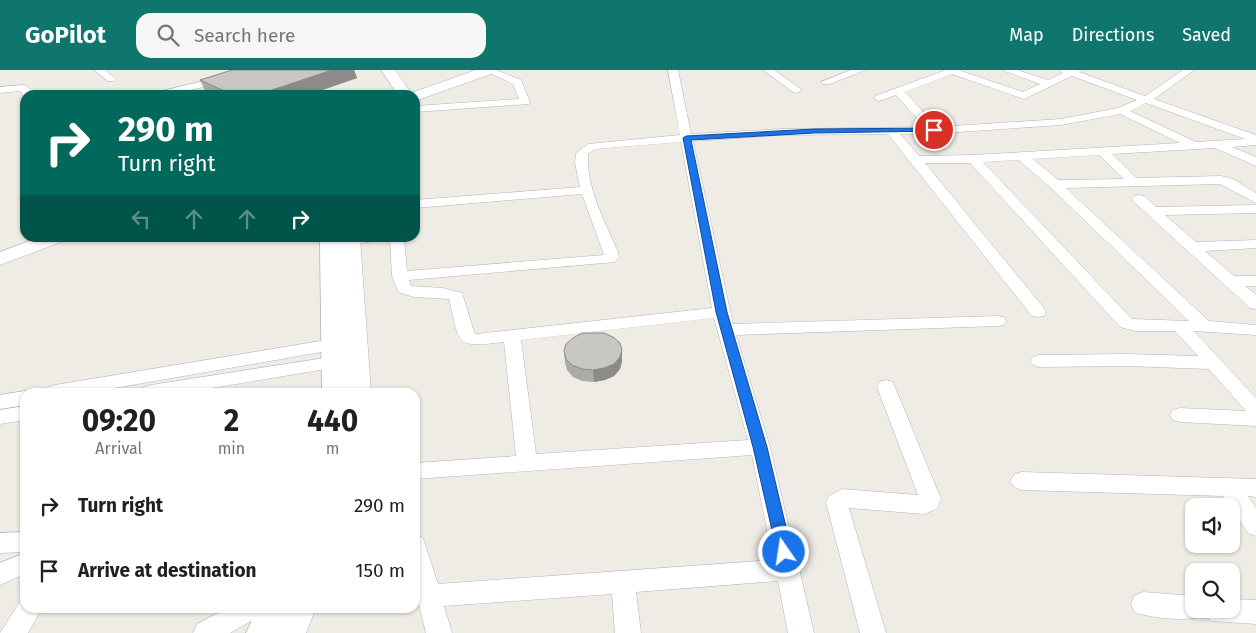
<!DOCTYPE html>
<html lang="en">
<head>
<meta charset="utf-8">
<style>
  body { margin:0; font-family:"Fira Sans",sans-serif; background:#f6f6f6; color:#202124; height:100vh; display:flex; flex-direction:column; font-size:19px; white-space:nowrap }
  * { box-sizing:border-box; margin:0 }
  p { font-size:16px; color:#757577 }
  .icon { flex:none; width:28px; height:28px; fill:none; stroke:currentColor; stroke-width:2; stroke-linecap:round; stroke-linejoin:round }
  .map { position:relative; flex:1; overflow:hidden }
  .panel { position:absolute; left:20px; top:318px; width:400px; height:225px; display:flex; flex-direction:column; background:#fff; border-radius:15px; box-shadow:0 1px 4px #0004 }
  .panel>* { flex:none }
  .guide { position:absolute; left:20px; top:20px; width:400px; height:152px; border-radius:15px; box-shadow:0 1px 4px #0004; background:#00695c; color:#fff; overflow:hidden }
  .controls { position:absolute; left:1185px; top:428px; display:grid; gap:10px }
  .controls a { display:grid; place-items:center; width:55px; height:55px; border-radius:10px; background:#fff; box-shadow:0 1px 4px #0004; font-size:25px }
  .pin { position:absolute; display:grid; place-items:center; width:42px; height:42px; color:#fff; margin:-21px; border:2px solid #fff; border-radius:50%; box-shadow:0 1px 5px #0007 }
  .me { position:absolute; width:55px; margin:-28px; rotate:347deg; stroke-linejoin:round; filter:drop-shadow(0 0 4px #0008) }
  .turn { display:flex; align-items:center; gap:18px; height:105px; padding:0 15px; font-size:22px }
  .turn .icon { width:65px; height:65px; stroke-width:2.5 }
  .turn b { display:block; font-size:35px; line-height:42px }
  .lanes { display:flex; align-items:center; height:48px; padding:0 15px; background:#0003; justify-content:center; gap:25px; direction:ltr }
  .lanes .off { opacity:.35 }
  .eta { display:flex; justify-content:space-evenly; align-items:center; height:85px; text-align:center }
  .eta b { font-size:30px; font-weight:700; line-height:35px }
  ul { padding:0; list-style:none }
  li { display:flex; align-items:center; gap:15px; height:65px; padding:0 15px }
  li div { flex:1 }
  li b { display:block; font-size:19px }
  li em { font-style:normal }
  header { display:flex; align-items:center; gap:30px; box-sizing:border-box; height:70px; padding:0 25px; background:#0f766e; color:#fff }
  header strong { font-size:24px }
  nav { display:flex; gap:28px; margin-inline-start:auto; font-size:18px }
  .search { width:350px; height:45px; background:#f6f6f6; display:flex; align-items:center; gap:12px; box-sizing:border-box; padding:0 18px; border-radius:15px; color:#757577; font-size:19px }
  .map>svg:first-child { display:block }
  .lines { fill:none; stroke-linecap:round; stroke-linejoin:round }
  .street-casing { stroke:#b2b5b9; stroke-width:1 }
  .secondary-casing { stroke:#b1b4b9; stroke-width:1 }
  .street { fill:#fff; fill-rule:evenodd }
  .secondary { fill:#fff; fill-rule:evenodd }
  .wall { fill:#adaba7 }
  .shaded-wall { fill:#8d8b88 }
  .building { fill:#c9c7c2; stroke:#8d8b88 }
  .route { fill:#1a73e8; stroke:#114b97 }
</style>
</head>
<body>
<header>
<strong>GoPilot</strong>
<div class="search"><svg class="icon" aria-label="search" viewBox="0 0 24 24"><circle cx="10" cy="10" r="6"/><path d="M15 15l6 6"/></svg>Search here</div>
<nav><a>Map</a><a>Directions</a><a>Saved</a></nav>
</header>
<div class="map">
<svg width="1256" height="563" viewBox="0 0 1256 563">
  <rect width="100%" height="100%" fill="#eeece5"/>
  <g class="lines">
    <!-- street casing -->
    <g class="street-casing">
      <path id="street" d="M 94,0 L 105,0 L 116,9 L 114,11 L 108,11 Z
        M 249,0 L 266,0 L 264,2 L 171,25 L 153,25 L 154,23 Z
        M 483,0 L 496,0 L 521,10 L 530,32 L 529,34 L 415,42 L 415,36 L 519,29 L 513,14 Z
        M 668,0 L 678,0 L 691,64 L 783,59 L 925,57 L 896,25 L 879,31 L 874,28 L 875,26 L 946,0 L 958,0 L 1023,22 L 1040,14 L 1002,0 L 1017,0 L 1048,10 L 1063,3 L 1059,0 L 1081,0 L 1079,2 L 1145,26 L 1183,0 L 1194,0 L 1154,29 L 1256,65 L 1256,75 L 1232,77 L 1256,87 L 1256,96 L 1215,78 L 1112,84 L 1137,108 L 1221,106 L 1233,109 L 1256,123 L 1256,133 L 1220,114 L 1066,118 L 1209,251 L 1256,255 L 1256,265 L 1194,261 L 1256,328 L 1256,356 L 1180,352 L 1173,350 L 1170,345 L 1173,340 L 1180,338 L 1246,341 L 1209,299 L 1126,296 L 1039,297 L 1033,295 L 1030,291 L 1033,287 L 1039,285 L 1126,284 L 1198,286 L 1175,261 L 1135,261 L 1120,257 L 970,93 L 925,93 L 1044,238 L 1046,242 L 1044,246 L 1038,247 L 1032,246 L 888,64 L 783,65 L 693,71 L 733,254 L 998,246 L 1004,247 L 1006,251 L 1004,255 L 998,256 L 736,265 L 770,377 L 797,492 L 801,500 L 800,503 L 814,563 L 788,563 L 778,511 L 636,522 L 641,563 L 615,563 L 612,524 L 444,536 L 452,563 L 426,563 L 415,519 L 415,465 L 423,468 L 438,514 L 773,490 L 752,385 L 415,409 L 415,393 L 516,386 L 504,272 C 454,278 460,275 449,229 L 414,227 L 398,222 L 392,206 L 390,168 L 404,168 L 407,201 L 604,185 L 582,124 L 415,138 L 415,130 L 580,117 L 575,93 L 576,83 L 588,74 L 680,65 ZM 952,4 L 1024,29 L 1072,6 L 1137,30 L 1118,38 L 1061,49 L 937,57 L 905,22 ZM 1146,33 L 1245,69 L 1196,72 L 1130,41 ZM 1120,44 L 1180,73 L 973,85 L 919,86 L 900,64 L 943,63 L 1061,55 ZM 681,72 L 712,238 L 476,264 L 474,262 L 462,223 L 443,218 L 411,216 L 409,210 L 615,192 L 619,187 L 618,182 C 605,151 586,118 588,84 L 595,79 ZM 1099,85 L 1124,109 L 1058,110 L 1033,89 ZM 1019,90 L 1050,117 L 1189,251 L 1132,249 L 983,92 ZM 714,248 L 748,370 L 536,384 L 521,270 Z
        M 763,0 L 774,0 L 802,20 L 797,23 L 793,22 Z
        M 851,0 L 865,0 L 830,14 L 822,14 L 821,12 Z
        M 23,15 L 27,16 L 34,25 L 25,25 L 25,27 L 20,21 L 0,23 L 0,17 Z
        M 1139,125 L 1144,126 L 1156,137 L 1256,135 L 1256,143 L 1165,145 L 1196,172 L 1256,170 L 1256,178 L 1205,181 L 1234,206 L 1256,206 L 1256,216 L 1245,216 L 1256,225 L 1256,239 L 1250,238 L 1134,132 L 1132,129 L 1134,126 Z
        M 344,168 L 376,168 L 374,171 C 365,173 354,174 345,172 Z
        M 345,267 L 351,269 L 354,273 L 351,277 L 91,322 L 46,322 L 48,317 L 55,315 Z
        M 344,285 L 350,287 L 353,291 L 350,295 L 188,322 L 142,322 L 144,317 L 151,315 Z
        M 886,310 L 893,312 L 895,317 L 941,429 L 937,439 L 924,444 L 849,438 L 886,563 L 860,563 L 826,432 L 829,426 L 842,419 L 918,425 L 877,317 L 879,312 Z
        M 25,321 L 29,322 L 25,322 L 25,335 L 0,339 L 0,325 Z
        M 25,336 L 25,350 L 0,354 L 0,340 Z
        M 1021,402 L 1256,409 L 1256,427 L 1248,426 L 1256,438 L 1256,466 L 1248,463 L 1223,426 L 1021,420 L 1014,417 L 1010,411 L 1014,405 Z
        M 25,462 L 25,482 L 0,483 L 0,463 Z
        M 25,483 L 25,504 L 0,515 L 0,493 Z
        M 1143,522 L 1194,526 L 1194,539 L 1231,539 L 1231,529 L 1256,530 L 1256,554 L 1212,551 L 1203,546 C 1188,552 1150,548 1134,542 L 1131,534 L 1134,526 Z
        M 25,528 L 25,538 L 42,538 L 28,563 L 0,563 L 21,530 Z
        M 228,538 L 263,538 L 260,546 L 230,563 L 193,563 L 197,554 Z"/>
    </g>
    <!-- secondary casing -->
    <g class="secondary-casing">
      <path id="secondary" d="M 381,0 L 395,0 L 411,23 L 476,0 L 496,0 L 494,3 L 415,31 L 415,25 L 398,25 Z
        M 37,168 L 64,168 L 61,172 L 0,195 L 0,182 Z
        M 320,168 L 360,168 L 371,322 L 322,322 Z
        M 258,538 L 316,538 L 306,563 L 246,563 Z"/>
    </g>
    <!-- street -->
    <use href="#street" class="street"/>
    <!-- secondary -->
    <use href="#secondary" class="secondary"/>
  </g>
  <!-- wall -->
  <path class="wall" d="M 232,0 L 354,0 L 357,8 L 308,25 L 207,25 L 200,10 Z
    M 564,281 L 622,291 L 620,299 L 614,306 L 605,310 L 594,312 L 582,311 L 573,307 L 567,300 L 565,293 Z"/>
  <!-- shaded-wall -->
  <path class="shaded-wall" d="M 332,0 L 354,0 L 357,8 L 308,25 L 257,25 Z
    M 622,280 L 622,291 L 620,299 L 614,306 L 605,310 L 594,312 L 593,300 Z"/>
  <!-- building -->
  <path class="building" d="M 232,0 L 332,0 L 257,25 L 233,25 L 200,10 Z
    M 582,263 L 604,263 L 613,267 L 620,273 L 622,280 L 620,287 L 614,294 L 604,298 L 593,300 L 582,299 L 572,295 L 566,289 L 564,281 L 566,274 L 573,268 Z"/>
  <!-- route -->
  <path class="route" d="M 934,58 L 937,58 L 937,61 L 814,63 L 691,70 L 727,242 L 767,377 L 792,482 L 790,487 L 784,489 L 779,487 L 777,482 L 753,377 L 716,242 L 683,68 L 686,66 L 814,59 Z"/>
</svg>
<div class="controls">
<a><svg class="icon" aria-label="sound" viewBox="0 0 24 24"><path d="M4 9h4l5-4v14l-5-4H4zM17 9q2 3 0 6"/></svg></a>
<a><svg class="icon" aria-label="search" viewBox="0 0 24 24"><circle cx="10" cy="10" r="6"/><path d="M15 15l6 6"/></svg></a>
</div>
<div class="pin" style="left:934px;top:60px;background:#d93025"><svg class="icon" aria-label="arrive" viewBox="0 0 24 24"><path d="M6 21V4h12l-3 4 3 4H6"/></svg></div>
<svg class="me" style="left:784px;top:482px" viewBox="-20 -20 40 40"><circle r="17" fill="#1a73e8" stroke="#fff" stroke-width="3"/><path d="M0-11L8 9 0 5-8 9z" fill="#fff"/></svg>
<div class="guide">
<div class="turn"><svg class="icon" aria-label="right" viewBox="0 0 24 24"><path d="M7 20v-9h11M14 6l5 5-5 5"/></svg><div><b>290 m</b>Turn right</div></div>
<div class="lanes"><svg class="icon off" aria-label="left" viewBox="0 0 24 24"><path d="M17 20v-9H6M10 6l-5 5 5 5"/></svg><svg class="icon off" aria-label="ahead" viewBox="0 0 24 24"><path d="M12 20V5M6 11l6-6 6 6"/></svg><svg class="icon off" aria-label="ahead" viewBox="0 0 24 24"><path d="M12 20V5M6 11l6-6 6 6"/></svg><svg class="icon" aria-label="right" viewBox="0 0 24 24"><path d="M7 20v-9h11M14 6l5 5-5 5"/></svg></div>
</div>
<section class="panel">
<div class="eta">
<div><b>09:20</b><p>Arrival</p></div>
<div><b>2</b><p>min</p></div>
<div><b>440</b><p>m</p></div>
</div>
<ul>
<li><svg class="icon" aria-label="right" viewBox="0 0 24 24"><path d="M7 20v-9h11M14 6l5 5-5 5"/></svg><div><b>Turn right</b></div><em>290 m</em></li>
<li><svg class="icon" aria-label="arrive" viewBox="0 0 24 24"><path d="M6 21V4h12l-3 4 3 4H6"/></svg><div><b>Arrive at destination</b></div><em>150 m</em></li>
</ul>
</section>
</div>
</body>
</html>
